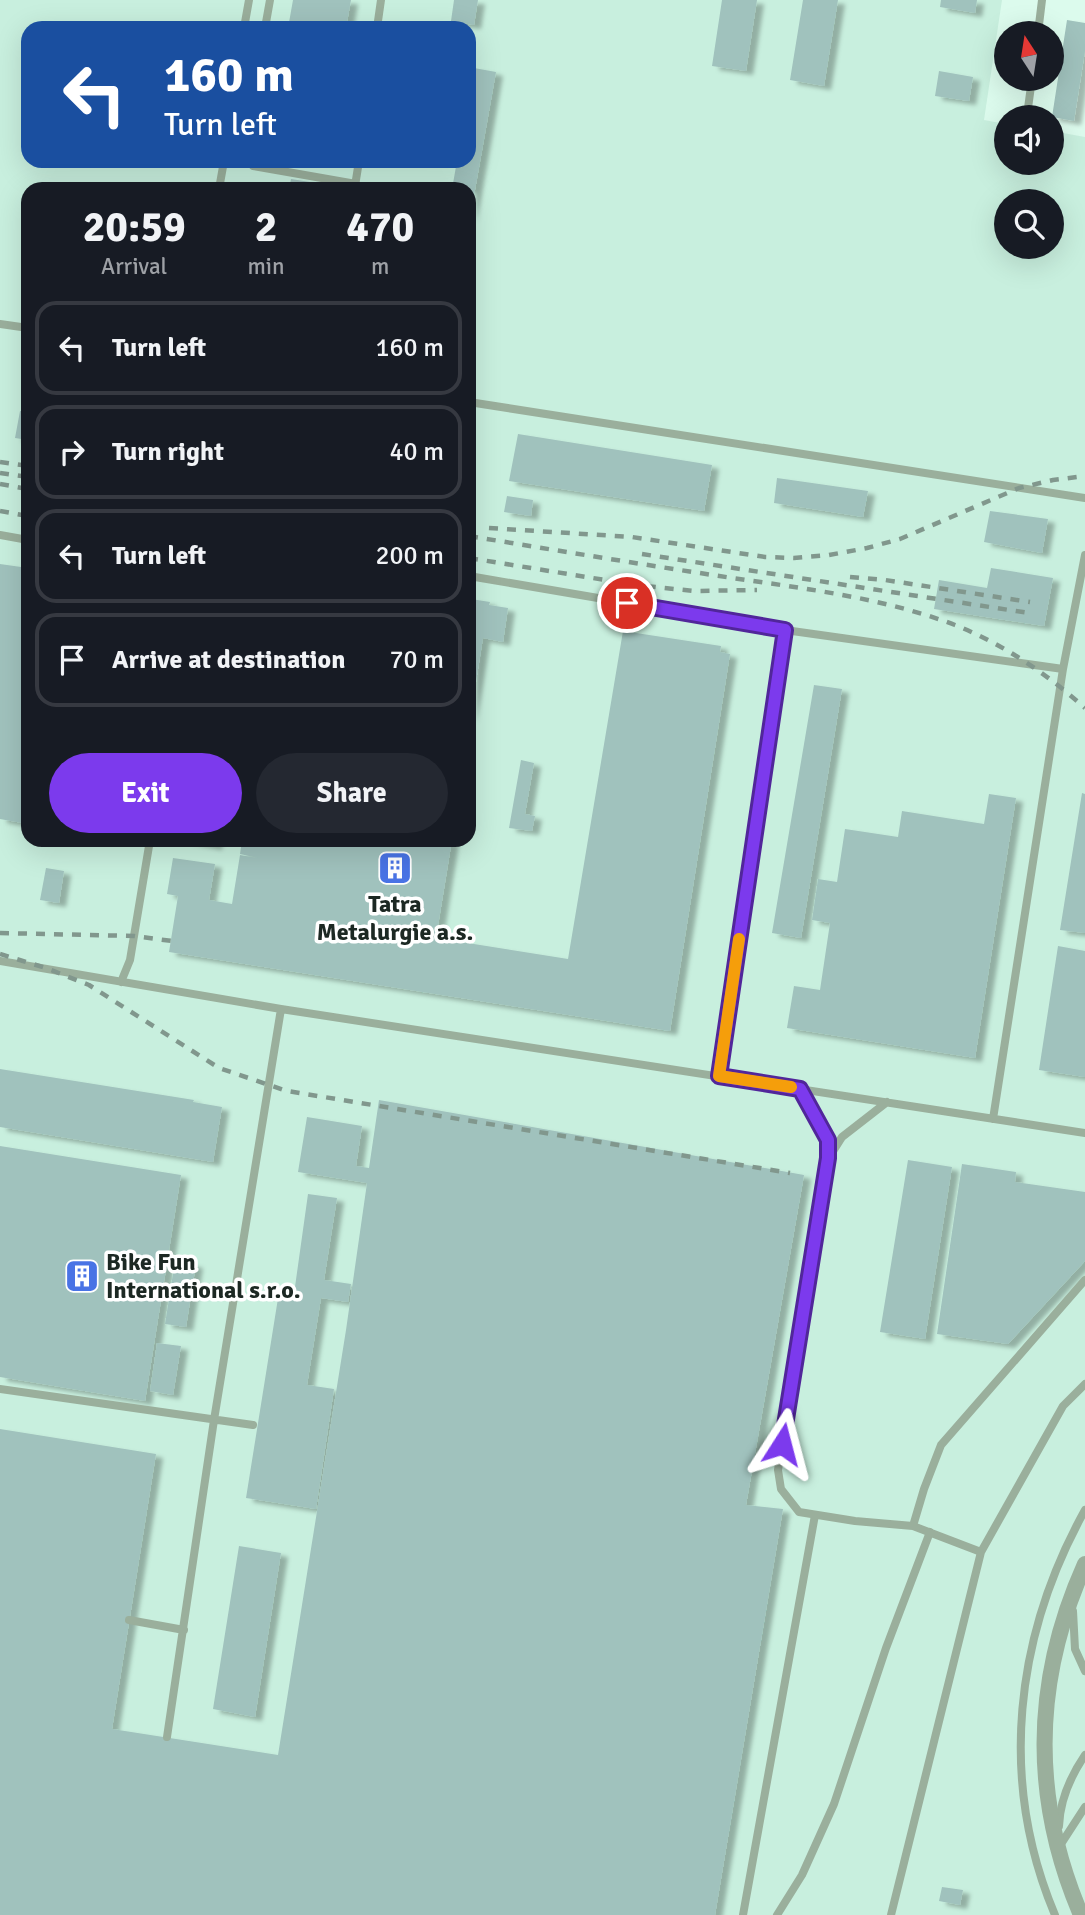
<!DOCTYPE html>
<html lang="en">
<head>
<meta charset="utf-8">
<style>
  body { margin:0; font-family:Signika,sans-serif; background:#242831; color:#f1f3f6; height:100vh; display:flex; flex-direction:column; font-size:26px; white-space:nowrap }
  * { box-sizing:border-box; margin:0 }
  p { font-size:23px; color:#9ea1a6 }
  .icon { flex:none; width:38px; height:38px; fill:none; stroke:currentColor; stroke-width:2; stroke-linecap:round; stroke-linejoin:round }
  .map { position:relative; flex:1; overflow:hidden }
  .panel { position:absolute; left:21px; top:182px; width:455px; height:665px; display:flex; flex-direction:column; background:#171b24; border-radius:21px; box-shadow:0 7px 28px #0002 }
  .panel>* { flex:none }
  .guide { position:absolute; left:21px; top:21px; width:455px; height:147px; border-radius:21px; box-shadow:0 7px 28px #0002; background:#1a4fa0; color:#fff; overflow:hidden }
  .needle { width:46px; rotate:348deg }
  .buttons { position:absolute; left:994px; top:21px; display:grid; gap:14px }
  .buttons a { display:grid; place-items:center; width:70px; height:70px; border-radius:50%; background:#171b24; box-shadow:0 7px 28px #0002; font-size:35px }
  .pin { position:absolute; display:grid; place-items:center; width:60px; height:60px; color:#fff; margin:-30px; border:4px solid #fff; border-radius:50%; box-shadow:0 2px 7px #0007 }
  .me { position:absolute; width:77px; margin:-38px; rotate:9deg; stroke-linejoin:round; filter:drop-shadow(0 0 5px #0008) }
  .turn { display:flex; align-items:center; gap:24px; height:147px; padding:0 28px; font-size:32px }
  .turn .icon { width:91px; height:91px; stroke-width:2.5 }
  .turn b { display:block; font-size:49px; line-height:60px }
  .eta { display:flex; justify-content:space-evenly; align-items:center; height:119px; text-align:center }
  .eta b { font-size:42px; font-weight:700; line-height:49px }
  .cta { display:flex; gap:14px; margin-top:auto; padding:14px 28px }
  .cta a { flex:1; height:80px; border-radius:42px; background:#7c3aed; color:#fff; font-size:28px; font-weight:700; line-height:80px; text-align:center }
  .cta a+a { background:#242831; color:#f1f3f6 }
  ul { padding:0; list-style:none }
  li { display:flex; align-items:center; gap:21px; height:94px; margin:0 14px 10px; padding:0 14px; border:4px solid #363941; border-radius:21px }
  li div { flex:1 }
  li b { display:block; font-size:26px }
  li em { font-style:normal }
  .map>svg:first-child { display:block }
  .built { fill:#c8efde; fill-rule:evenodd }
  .building { fill:#a0c2bd; filter:url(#shadow) }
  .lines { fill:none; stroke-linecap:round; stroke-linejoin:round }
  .service { stroke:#9aaf9c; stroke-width:8 }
  .minor { stroke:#9aaf9c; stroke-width:16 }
  .rail { stroke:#81978d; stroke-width:4.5; stroke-dasharray:9 9; stroke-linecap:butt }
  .route-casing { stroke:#51269a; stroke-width:18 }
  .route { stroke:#7c3aed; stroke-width:12 }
  .slow { stroke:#f59e0b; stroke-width:12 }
  .labels { text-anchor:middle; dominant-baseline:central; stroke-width:7; stroke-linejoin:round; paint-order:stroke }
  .poi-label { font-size:24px; font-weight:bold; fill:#1c2823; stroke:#fff }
</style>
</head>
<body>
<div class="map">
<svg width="1085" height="1915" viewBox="0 0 1085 1915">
  <defs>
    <filter id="shadow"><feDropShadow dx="7" dy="4" stdDeviation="2" flood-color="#0004"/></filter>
  </defs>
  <rect width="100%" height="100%" fill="#dcfbed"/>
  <!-- built -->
  <path class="built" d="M 0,0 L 1002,0 L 984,120 L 1006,124 L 1006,163 L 1052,163 L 1052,131 L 1085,137 L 1085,1915 L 0,1915 ZM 28,28 L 469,28 L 469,161 L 28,161 ZM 28,189 L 469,189 L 469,840 L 28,840 ZM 1006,201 L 1052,201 L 1052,247 L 1006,247 Z"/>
  <!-- building -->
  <path class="building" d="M 293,0 L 351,0 L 346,28 L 288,28 Z
    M 454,0 L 478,0 L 474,25 L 451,21 Z
    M 722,0 L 757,0 L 746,71 L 712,66 Z
    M 803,0 L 838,0 L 824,86 L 790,80 Z
    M 941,0 L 977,0 L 975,13 L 940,7 Z
    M 1067,20 L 1085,23 L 1085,51 L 1074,121 L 1052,117 Z
    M 474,68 L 496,72 L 470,218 L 469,189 L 452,189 L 457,161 L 469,161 L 469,94 Z
    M 939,71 L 973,77 L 969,101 L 935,96 Z
    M 291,179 L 335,186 L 335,189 L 289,189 Z
    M 20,411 L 28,412 L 28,440 L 15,438 Z
    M 518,434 L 712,465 L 704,511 L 509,481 Z
    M 777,478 L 868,491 L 863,517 L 774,503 Z
    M 507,496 L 533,500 L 531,516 L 504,512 Z
    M 990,511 L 1048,519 L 1042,553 L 984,542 Z
    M 0,564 L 28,568 L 28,824 L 0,819 Z
    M 991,568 L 1053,578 L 1044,626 L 934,609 L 939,580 L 987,588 Z
    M 471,599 L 490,602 L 489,605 L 508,608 L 503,642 L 483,638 L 470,719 L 469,602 Z
    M 623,631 L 721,646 L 720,652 L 730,654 L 670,1031 L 169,952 L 178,896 L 167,894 L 173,858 L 215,864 L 209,900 L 232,904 L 240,855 L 258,858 L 240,854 L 242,840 L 452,840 L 436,938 L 568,959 Z
    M 814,685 L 842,689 L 801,938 L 772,933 Z
    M 521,760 L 534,763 L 525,814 L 535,816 L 532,831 L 509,828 Z
    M 1082,793 L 1085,794 L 1085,933 L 1060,930 Z
    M 989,794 L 1016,798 L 975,1058 L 787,1028 L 794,986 L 820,990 L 830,923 L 812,920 L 818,879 L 837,882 L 845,829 L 898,837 L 902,811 L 984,824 Z
    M 184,840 L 216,840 L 215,846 Z
    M 46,868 L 64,871 L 59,903 L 40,900 Z
    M 1058,946 L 1085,951 L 1085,1077 L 1039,1070 Z
    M 0,1069 L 194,1100 L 193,1102 L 222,1107 L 213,1162 L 0,1127 Z
    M 379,1100 L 804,1175 L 746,1505 L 783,1509 L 715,1915 L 0,1915 L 0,1429 L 156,1454 L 112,1729 L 278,1755 L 346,1330 L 367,1183 L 298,1172 L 307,1117 L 362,1126 L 356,1166 L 369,1168 Z
    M 0,1146 L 181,1175 L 145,1401 L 0,1377 Z
    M 908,1160 L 952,1167 L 925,1339 L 880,1332 Z
    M 962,1164 L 1016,1172 L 1015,1182 L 1085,1192 L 1085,1261 L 1008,1344 L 937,1334 Z
    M 308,1194 L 337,1198 L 324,1280 L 351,1284 L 348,1302 L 321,1298 L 307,1385 L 334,1389 L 316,1509 L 246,1498 L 279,1292 L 294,1294 Z
    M 175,1261 L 196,1264 L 186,1327 L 165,1324 Z
    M 157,1343 L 181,1346 L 173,1395 L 150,1391 Z
    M 239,1546 L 281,1553 L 255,1717 L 213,1709 Z
    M 942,1887 L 963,1890 L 960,1905 L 939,1901 Z"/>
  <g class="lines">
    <!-- service -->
    <path class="service" d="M 244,28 L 249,0
      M 265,28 L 270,0
      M 377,28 L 381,0
      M 1038,33 L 1042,0
      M 1028,108 L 1032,79
      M 249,161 L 253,166 L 356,184
      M 355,186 L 359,161
      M 219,189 L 224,161
      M 0,324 L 28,328
      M 469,402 L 1085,498
      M 0,535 L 28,540
      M 469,576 L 785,630
      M 0,961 L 281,1009 L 1085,1133
      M 121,982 L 130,960 L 150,840
      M 719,1076 L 785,630 L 1063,669
      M 800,1089 L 828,1140 L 828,1159
      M 887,1102 L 842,1137 L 828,1159 L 778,1470 L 781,1489 L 799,1512 L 855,1521 L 913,1526 L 981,1552
      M 993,1119 L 1063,669 L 1085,555
      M 0,1389 L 253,1425
      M 913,1526 L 924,1489 L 941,1445 L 1085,1280
      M 1073,1611 L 1075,1649 L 1085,1671
      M 129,1620 L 184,1630
      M 167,1737 L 214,1420 L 281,1009
      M 1059,1826 C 1060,1799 1070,1777 1085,1755
      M 1059,1847 L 1085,1807
      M 743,1915 L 815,1515
      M 777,1915 L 802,1875 L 834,1804 L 886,1648 L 930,1532
      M 891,1915 L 981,1552 L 1063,1406 L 1085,1384
      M 1055,1915 C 998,1780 1015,1636 1085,1510"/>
    <!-- minor -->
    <path class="minor" d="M 1081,1915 C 1031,1798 1033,1680 1085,1564"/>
    <!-- rail -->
    <path class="rail" d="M 0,462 L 28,466
      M 0,473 L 28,477
      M 0,484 L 28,489
      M 0,511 L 28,516
      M 489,528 L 632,537 L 765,557 L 794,558 L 829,555 L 867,548 L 900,539 L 1019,488 L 1053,480 L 1085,476
      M 469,536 C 548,549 627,562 706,574 C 789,587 876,595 955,625 C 1003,644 1047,674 1085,708
      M 642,554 L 1029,613
      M 469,558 L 636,585 L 694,591 L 757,590
      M 850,577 L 885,580 L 1030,602
      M 0,933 L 134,936 L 172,941
      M 0,954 L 46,968 L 89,985 L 219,1068 L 287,1091 L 790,1173"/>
  </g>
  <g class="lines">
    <!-- route casing -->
    <g class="route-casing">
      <path id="route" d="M 627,603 L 785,630 L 719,1076 L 800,1089 L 828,1140 L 828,1158 L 782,1444"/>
    </g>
    <!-- route -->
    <use href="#route" class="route"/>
    <!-- slow -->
    <path class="slow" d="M 739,939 L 719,1076 L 791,1087"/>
  </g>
  <!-- icons -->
  <defs>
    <g id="building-square" transform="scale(1.75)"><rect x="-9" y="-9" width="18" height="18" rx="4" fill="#4973e5" stroke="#fff"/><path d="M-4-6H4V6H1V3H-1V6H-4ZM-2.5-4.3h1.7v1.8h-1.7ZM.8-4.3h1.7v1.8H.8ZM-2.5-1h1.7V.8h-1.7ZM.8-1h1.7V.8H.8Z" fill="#fff"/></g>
  </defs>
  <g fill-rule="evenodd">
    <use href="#building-square" x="395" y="868"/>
    <use href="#building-square" x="82" y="1276"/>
  </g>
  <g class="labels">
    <!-- poi labels -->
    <g class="poi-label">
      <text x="395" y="904">Tatra<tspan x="395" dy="28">Metalurgie a.s.</tspan></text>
      <text x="106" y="1262" text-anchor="start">Bike Fun<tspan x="106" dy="28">International s.r.o.</tspan></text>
    </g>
  </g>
</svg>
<div class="buttons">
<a><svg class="needle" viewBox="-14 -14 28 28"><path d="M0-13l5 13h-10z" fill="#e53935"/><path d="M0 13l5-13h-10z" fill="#9ea1a6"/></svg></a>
<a><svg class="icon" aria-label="sound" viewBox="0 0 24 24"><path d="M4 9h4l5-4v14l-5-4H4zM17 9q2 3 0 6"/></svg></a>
<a><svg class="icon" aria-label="search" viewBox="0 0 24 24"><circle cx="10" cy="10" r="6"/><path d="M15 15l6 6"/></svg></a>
</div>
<div class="pin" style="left:627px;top:603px;background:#d93025"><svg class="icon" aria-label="arrive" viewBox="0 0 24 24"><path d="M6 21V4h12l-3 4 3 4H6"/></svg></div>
<svg class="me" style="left:782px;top:1444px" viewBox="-20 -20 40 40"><path d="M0-17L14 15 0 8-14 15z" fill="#7c3aed" stroke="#fff" stroke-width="4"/></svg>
<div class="guide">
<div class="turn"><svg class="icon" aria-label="left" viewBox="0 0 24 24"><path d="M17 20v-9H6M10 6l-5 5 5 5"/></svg><div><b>160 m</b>Turn left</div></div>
</div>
<section class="panel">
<div class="eta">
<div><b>20:59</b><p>Arrival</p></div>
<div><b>2</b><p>min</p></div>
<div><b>470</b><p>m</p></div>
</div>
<ul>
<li><svg class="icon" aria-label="left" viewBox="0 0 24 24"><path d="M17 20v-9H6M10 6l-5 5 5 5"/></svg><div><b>Turn left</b></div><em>160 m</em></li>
<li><svg class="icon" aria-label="right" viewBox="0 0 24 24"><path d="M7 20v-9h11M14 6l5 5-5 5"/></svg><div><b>Turn right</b></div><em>40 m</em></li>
<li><svg class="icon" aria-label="left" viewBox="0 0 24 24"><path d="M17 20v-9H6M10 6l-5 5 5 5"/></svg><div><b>Turn left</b></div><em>200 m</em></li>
<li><svg class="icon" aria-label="arrive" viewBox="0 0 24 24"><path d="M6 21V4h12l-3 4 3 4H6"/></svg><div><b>Arrive at destination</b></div><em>70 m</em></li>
</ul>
<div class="cta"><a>Exit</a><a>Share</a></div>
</section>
</div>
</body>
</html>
